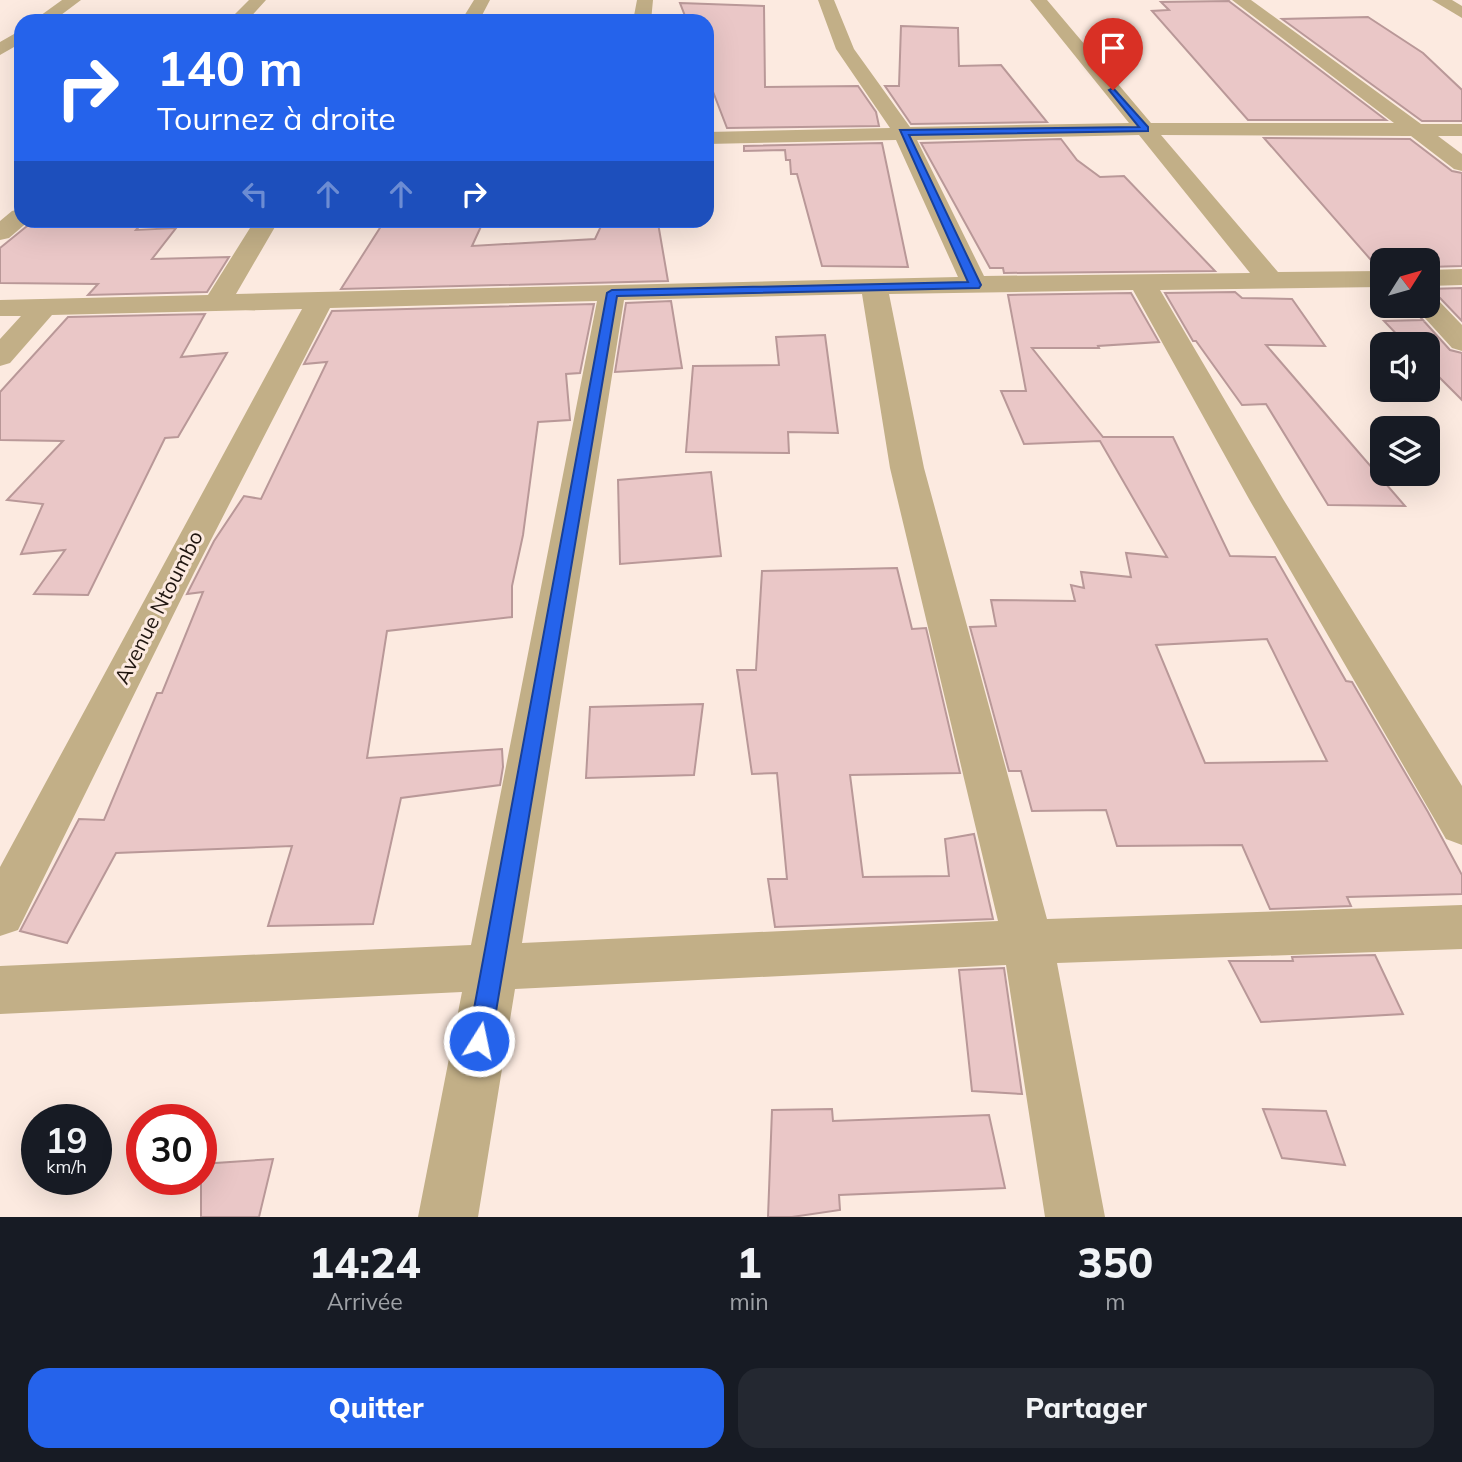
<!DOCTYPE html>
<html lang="fr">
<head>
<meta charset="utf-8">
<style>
  body { margin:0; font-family:Mulish,sans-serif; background:#242831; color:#f1f3f6; height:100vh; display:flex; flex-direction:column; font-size:26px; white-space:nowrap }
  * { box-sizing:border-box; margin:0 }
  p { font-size:23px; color:#9ea1a6 }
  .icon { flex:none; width:38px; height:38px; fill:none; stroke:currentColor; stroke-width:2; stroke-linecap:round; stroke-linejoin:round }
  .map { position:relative; height:1217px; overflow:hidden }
  .details { display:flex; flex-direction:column; background:#171b24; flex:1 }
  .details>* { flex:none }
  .hud { position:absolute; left:14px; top:14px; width:700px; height:214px; border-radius:21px; box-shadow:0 7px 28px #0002; background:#2563eb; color:#fff; overflow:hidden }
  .needle { width:46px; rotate:53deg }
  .buttons { position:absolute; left:1370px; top:248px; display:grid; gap:14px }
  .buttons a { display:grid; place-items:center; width:70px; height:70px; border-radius:14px; background:#171b24; box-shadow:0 7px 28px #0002; font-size:35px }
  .speed { position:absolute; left:21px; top:1104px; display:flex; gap:14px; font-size:35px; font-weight:700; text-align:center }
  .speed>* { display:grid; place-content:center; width:91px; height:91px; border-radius:50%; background:#171b24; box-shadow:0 7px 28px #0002; line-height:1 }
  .speed small { font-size:18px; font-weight:400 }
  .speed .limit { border:10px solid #d22; background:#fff; color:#111 }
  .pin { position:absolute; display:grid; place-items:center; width:60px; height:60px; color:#fff; margin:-72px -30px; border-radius:50% 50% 50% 0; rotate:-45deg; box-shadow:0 0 7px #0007 }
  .pin .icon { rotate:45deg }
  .me { position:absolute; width:77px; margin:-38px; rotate:10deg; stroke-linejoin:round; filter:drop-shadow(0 0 5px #0008) }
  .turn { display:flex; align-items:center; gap:24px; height:147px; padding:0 28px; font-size:32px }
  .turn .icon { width:91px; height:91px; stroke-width:2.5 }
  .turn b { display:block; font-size:49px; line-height:60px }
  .lanes { display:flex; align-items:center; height:66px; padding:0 28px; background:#0003; justify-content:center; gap:35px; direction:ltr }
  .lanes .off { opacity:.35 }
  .eta { display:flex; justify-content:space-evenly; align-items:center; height:119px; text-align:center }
  .eta b { font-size:42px; font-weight:800; line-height:49px }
  .button { display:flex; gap:14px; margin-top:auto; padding:14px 28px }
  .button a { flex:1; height:80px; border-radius:21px; background:#2563eb; color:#fff; font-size:28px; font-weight:800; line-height:80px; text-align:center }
  .button a+a { background:#242831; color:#f1f3f6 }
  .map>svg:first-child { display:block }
  .building { fill:#eac7c7; stroke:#b99898; stroke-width:2; fill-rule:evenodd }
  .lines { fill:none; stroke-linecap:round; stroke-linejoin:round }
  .minor { fill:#c2af87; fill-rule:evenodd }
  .route { fill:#2563eb; stroke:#184099; stroke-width:2 }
  .labels { text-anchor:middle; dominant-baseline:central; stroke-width:6; stroke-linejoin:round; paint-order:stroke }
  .street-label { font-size:21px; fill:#201610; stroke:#fceae0 }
</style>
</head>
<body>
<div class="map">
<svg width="1462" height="1217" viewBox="0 0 1462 1217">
  <rect width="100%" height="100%" fill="#fceae0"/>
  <!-- building -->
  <path class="building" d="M 1229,1 L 1230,2 L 1386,120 L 1248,120 L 1152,11 L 1169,10 L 1161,2 Z
    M 680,3 L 764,6 L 765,87 L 858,86 L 876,112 L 879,126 L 727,128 L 707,76 L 707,21 L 687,21 Z
    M 1368,17 L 1423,53 L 1462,90 L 1462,121 L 1422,121 L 1282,19 Z
    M 901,26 L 958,28 L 959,66 L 1001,65 L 1047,122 L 911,124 L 885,86 L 899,86 Z
    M 1264,138 L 1410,139 L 1452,171 L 1462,173 L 1462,266 L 1428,267 L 1428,261 L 1382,261 L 1382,269 L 1378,268 Z
    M 1061,139 L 1077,160 L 1100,177 L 1124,176 L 1215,271 L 1004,273 L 1003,268 L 990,268 L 921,143 Z
    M 882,143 L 908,267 L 822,266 L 797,174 L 791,174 L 790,160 L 786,160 L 785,150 L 744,151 L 744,146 Z
    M 385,220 L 484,220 L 472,246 L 595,239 L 602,224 L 658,223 L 668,281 L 341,289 Z
    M 32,222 L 142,223 L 136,230 L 176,228 L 152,259 L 229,257 L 207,292 L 88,295 L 98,284 L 0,283 L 0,248 Z
    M 1462,288 L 1462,321 L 1440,298 L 1428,296 L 1428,289 Z
    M 1235,292 L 1242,298 L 1292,299 L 1325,346 L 1266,345 L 1405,506 L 1328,505 L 1266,404 L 1242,405 L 1196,341 L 1193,341 L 1165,293 Z
    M 1131,293 L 1159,342 L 1098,346 L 1099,348 L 1032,348 L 1103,437 L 1173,437 L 1230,556 L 1275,557 L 1346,681 L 1352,682 L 1428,812 L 1462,875 L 1462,894 L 1347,897 L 1351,906 L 1270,909 L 1242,845 L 1117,846 L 1106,810 L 1032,811 L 1021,771 L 1009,771 L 970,627 L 996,626 L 991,600 L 1075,601 L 1071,585 L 1084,588 L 1081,572 L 1131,577 L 1126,553 L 1167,557 L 1100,441 L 1024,444 L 1001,391 L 1026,391 L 1008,295 ZM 1267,639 L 1327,761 L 1205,763 L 1156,645 Z
    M 671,301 L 682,368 L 615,372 L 626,303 Z
    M 594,304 L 580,373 L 566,374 L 570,420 L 538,422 L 523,535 L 512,586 L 512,617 L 387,631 L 367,758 L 502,749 L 503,767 L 500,785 L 401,798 L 373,924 L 268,926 L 292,846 L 116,853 L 67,943 L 20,931 L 79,819 L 104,820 L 157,693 L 162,693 L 203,592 L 187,594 L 214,541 L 244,496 L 261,499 L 327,362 L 304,364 L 332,311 Z
    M 1412,308 L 1450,350 L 1462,353 L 1462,400 L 1428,366 L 1428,345 L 1407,345 L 1384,321 L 1423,320 Z
    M 205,314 L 181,357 L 227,353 L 178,437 L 165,438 L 88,595 L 34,594 L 65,550 L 21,554 L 43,504 L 7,500 L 63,441 L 0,440 L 0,392 L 68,317 Z
    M 825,335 L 838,433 L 788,432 L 789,453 L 686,452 L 693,366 L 779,365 L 776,337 Z
    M 711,472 L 721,556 L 620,564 L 618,480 Z
    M 897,568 L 912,629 L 926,628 L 960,773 L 850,775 L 863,877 L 949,876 L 945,839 L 974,834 L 993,919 L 775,927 L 768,879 L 787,879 L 777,773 L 752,774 L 737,670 L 756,670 L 762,571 Z
    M 703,704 L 694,775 L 586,778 L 590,707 Z
    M 1375,955 L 1403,1014 L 1261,1022 L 1229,961 L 1293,961 L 1292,957 Z
    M 1004,968 L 1022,1094 L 972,1091 L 959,970 Z
    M 832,1109 L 833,1121 L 989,1115 L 1005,1188 L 839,1195 L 840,1210 L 792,1217 L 768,1217 L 772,1110 Z
    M 1263,1109 L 1326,1111 L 1345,1165 L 1282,1158 Z
    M 273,1159 L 259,1217 L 201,1217 L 201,1164 Z"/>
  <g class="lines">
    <!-- minor -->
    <path class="minor" d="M 62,0 L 81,0 L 53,21 L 33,21 Z
      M 249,0 L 266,0 L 247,21 L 228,21 Z
      M 474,0 L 490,0 L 479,21 L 461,21 Z
      M 637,0 L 653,0 L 651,21 L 633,21 Z
      M 818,0 L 834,0 L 854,49 L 910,127 L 1129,123 L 1030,0 L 1047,0 L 1151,123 L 1394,123 L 1232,0 L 1251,0 L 1421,124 L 1462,124 L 1462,136 L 1438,136 L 1462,154 L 1462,171 L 1454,169 L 1411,136 L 1161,135 L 1278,272 L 1382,271 L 1382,287 L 1160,290 L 1283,499 L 1462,786 L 1462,845 L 1446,839 L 1249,499 L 1133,290 L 889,294 L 924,468 L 1047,919 L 1462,905 L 1462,949 L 1057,963 L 1105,1217 L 1045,1217 L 1006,965 L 515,989 L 478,1217 L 418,1217 L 462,992 L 0,1014 L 0,966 L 471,945 L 597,301 L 330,308 L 194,573 L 18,930 L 0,936 L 0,867 L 302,309 L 52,315 L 10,363 L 0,366 L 0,339 L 21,316 L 0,316 L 0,300 L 208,295 L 255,220 L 279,220 L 236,294 L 958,277 L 896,140 L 707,144 L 707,132 L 890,128 L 836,49 ZM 1139,135 L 1250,273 L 984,276 L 917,140 ZM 862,294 L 890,468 L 998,921 L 522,943 L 624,300 Z
      M 1432,0 L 1452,0 L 1462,6 L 1462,18 Z
      M 21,30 L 21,43 L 0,55 L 0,42 Z
      M 21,209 L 21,220 L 30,220 L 9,238 L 0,240 L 0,221 L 12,211 Z
      M 1462,269 L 1462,285 L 1428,286 L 1428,270 Z
      M 1428,298 L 1438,300 L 1462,325 L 1462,351 L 1452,348 L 1414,306 L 1428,306 Z"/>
  </g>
  <!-- route -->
  <path class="route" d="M 1113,88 L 1148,127 L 1148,131 L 909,135 L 981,285 L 979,288 L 617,296 L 491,1041 L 487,1049 L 479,1052 L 471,1049 L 468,1041 L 607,293 L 612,290 L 968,282 L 900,130 L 1139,127 L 1109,90 Z"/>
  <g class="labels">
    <!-- street labels -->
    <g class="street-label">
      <text transform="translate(158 607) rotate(-63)">Avenue Ntoumbo</text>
    </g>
  </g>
</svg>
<div class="buttons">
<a><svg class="needle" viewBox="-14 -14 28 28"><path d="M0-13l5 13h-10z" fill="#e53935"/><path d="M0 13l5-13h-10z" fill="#9ea1a6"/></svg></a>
<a><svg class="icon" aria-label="sound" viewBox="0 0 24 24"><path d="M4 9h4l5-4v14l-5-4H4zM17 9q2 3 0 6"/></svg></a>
<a><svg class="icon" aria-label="layers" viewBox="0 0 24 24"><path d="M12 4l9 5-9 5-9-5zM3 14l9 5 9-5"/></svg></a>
</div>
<div class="speed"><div>19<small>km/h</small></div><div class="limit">30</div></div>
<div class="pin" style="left:1113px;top:90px;background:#d93025"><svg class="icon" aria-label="arrive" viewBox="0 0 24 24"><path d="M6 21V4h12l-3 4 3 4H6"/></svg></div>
<svg class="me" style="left:479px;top:1041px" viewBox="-20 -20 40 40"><circle r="17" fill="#2563eb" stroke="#fff" stroke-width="3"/><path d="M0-11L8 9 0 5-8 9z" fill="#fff"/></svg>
<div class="hud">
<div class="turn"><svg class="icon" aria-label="right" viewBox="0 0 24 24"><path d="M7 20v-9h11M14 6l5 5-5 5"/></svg><div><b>140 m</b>Tournez à droite</div></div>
<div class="lanes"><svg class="icon off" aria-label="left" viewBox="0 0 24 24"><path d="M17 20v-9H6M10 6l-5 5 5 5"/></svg><svg class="icon off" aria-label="ahead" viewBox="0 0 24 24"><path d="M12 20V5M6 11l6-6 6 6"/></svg><svg class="icon off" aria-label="ahead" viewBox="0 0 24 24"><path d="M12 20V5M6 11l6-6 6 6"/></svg><svg class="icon" aria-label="right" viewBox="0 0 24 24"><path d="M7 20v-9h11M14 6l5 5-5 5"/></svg></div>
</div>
</div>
<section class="details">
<div class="eta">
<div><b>14:24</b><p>Arrivée</p></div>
<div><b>1</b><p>min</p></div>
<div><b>350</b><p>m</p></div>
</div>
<div class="button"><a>Quitter</a><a>Partager</a></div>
</section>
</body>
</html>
